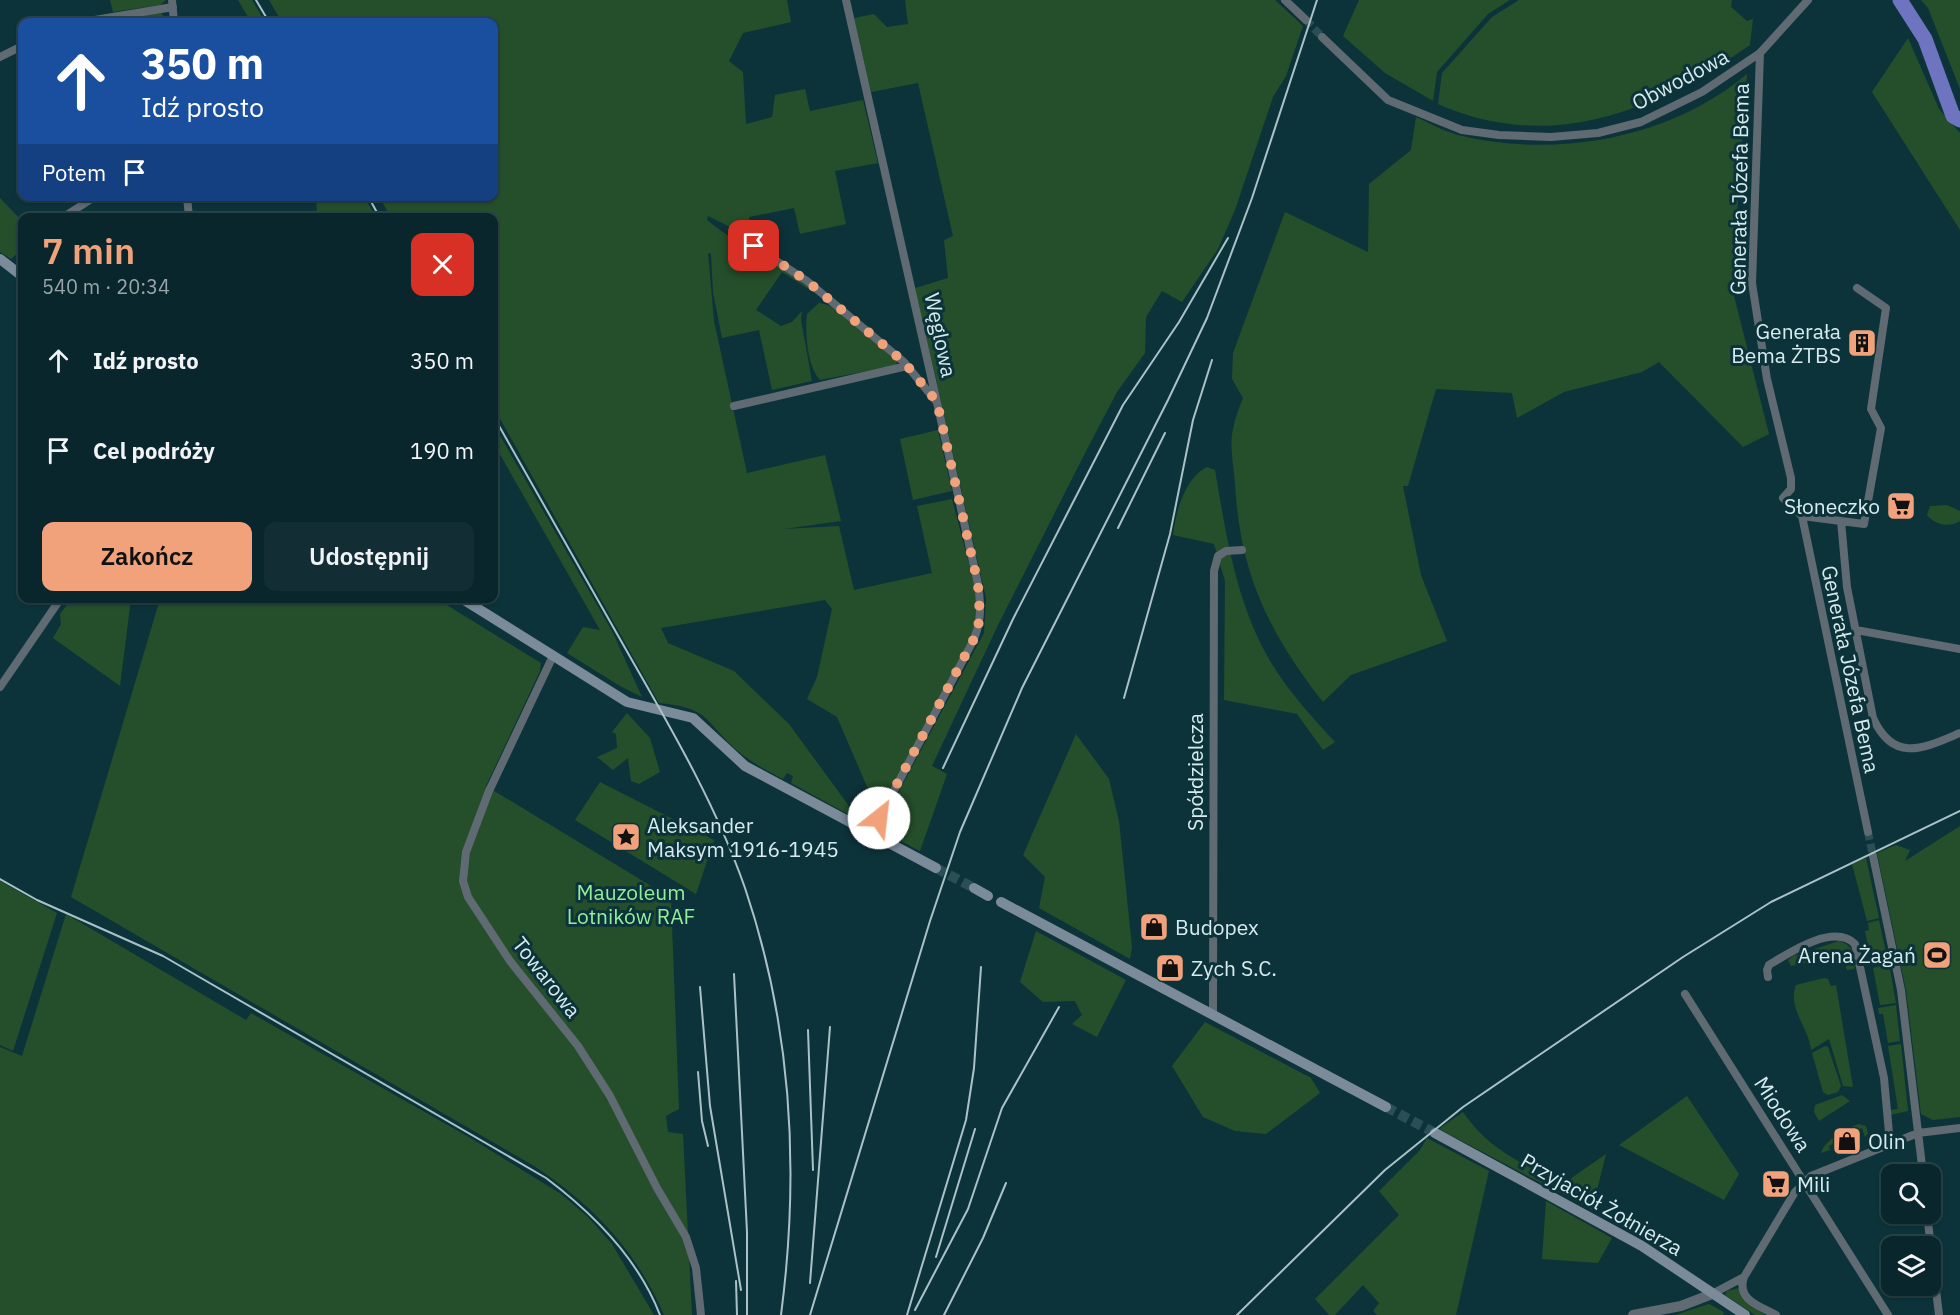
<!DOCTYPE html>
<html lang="pl">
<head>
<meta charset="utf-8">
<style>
  body { margin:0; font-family:"IBM Plex Sans",sans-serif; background:#122e34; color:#f1f3f6; height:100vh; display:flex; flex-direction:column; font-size:22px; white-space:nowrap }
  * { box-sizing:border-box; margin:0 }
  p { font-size:20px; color:#99a5a9 }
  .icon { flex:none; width:33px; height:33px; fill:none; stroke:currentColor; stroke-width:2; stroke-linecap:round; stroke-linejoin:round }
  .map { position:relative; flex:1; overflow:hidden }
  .panel { position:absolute; left:18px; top:213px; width:480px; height:390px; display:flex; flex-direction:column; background:#09262c; border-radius:12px; box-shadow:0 2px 4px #0004,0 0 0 2px #294348 }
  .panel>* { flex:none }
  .banner { position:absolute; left:18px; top:18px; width:480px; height:183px; border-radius:12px; box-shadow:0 2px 4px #0004,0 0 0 2px #294348; background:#1a4fa0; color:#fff; overflow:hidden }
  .buttons { position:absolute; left:1881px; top:1164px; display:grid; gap:12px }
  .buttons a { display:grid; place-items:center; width:60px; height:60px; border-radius:12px; background:#09262c; box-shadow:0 2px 4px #0004,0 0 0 2px #294348; font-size:30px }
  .pin { position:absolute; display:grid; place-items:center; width:51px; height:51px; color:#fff; margin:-26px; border-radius:12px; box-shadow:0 3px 9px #0006 }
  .me { position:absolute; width:66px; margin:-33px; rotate:29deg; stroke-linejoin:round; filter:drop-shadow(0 0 4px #0008) }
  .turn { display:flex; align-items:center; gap:21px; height:126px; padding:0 24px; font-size:27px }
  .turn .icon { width:78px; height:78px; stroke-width:2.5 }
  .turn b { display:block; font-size:42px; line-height:51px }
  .then { display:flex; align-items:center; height:57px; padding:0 24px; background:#0003; gap:12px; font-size:22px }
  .round { display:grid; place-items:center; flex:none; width:63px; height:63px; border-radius:12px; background:#122e34 }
  .overview { display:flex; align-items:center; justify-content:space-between; height:102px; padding:0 24px }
  h1 { font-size:36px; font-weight:600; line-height:45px; color:#f1a27b }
  .cta { display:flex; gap:12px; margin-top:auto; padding:12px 24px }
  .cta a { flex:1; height:69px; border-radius:12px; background:#f1a27b; color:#111; font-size:24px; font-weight:600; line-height:69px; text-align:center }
  .cta a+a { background:#122e34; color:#f1f3f6 }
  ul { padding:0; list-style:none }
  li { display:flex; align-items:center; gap:18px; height:90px; padding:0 24px }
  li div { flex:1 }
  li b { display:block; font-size:22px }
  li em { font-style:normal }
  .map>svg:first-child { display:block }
  .green { fill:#254f2b }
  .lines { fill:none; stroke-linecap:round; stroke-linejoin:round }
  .river { stroke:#6e74bf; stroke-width:15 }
  .minor-tunnel { stroke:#2a4f55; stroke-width:8; stroke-dasharray:8 4; stroke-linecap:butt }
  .secondary-tunnel { stroke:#2a4f55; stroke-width:10; stroke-dasharray:10 5; stroke-linecap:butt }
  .minor { stroke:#5f6a73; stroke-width:8 }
  .tertiary { stroke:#5f6a73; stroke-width:10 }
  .secondary { stroke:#7b8b9a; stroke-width:10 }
  .rail { stroke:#aac2c7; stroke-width:2 }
  .route { stroke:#f1a27b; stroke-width:10; stroke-dasharray:0 18 }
  .labels { text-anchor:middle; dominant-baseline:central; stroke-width:6; stroke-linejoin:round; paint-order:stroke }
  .street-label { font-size:21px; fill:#d7ebef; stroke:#0c333a }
  .poi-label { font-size:21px; fill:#d7ebef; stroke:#0c333a; text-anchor:start }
  .park-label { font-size:21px; fill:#92ee9b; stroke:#0c333a }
</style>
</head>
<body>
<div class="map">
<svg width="1960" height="1315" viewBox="0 0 1960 1315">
  <rect width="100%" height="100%" fill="#0c333a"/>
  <!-- green -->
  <path class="green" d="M 110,0 L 166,0 L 160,5 L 113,12 Z
    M 238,0 L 252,0 L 265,22 L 251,22 Z
    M 269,0 L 787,0 L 791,22 L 743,33 L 729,61 L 743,72 L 746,124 L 772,117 L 775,95 L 805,89 L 810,111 L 863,100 L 878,163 L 835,171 L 846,224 L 800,234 L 794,208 L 749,217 L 752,238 L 708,216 L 707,220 C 741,248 784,264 818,295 L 782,272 L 756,310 L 781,326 L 792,322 L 802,311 L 801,320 L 812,381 L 772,390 L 759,330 L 722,338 L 713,292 L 711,254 L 708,253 L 714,321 L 747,473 L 825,455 L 841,521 L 784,529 L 839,526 L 854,590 L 932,573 L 917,506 L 952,499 L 974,583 L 978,608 L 972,635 L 888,796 L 881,799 L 871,796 L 837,717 L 807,699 L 817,677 L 832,609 L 825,600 L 661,628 L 668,643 L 734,671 L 789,724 L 849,806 L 862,813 L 868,801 L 874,806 L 869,819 L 857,819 L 791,783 L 793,776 L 787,773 L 783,779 C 768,771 752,763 739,752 C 704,722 712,708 659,703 L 494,408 L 494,218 L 391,217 L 379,197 L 494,196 L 494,22 L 282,22 Z
    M 905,0 L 1275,0 L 1303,26 L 1286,76 L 1273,97 L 1235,210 L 1218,249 L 1182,302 L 1162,291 L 1146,317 L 1145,353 L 1117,392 L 1083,457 L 998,625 L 932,766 L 947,774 L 920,851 L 887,834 L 884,819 L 984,633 L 986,598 L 915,288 L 948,278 L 944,240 L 953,236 L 918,83 L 871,92 L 854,18 L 874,14 L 887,27 L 908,24 Z
    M 1359,0 L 1510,0 L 1488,14 L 1437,72 L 1433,101 L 1385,73 L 1343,36 Z
    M 1519,0 L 1732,0 L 1731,7 L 1747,21 L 1753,19 L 1750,45 C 1655,111 1551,154 1438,104 L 1442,73 L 1492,17 Z
    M 1921,0 L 1960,0 L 1960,89 L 1928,8 Z
    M 161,13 L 169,22 L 100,22 Z
    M 1908,38 L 1939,109 L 1960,133 L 1960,230 L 1872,92 Z
    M 1747,74 L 1732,288 L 1769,434 L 1743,447 L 1659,362 L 1642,372 L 1564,392 L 1517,418 L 1512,393 L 1436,389 L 1408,486 L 1403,486 L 1421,575 L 1447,641 L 1351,675 L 1323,702 C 1268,632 1240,573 1235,484 C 1234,467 1229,445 1233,429 C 1235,418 1239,408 1243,398 L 1232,379 L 1233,353 L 1285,212 L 1368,252 L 1369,184 L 1411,150 L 1416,117 C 1429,123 1443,131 1458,135 C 1555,159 1670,139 1747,74 Z
    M 316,197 L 364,197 L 376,217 L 317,217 Z
    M 0,198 L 22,221 L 22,249 L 11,259 L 0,252 Z
    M 819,303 C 842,305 881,346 899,361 L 894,366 L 820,380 C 807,366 805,332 807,314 Z
    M 494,425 L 613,633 L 642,697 L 620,686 L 567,653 L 583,627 L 600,630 L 494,444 Z
    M 938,430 L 952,491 L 913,500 L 900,439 Z
    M 1207,467 L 1215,470 C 1226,534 1236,602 1269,659 C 1287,690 1311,716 1335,742 L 1323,750 L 1297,714 L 1224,700 L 1225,581 L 1214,544 L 1173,535 C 1176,511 1185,478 1207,467 Z
    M 1947,505 L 1960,511 L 1960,521 C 1949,528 1935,525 1927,515 L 1930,506 Z
    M 71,599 L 131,599 L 120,686 L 53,638 L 61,624 L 60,614 Z
    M 160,599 L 437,599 L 541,663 L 540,671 L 486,786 L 671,898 L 679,1109 L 666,1116 L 668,1132 L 683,1134 L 692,1315 L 664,1315 C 637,1251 592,1204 534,1166 L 71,897 Z
    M 627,713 L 650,738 L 660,772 L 639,784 L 631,781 L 628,758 L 613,770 L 597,757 L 617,748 L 616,734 L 612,732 Z
    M 1076,734 L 1109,779 L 1119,821 L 1132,947 L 1130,959 L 1039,908 L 1045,877 L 1023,855 Z
    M 600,782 L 714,840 L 696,894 L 575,820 Z
    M 1960,826 L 1960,1117 L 1933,1120 L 1921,1114 L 1906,990 L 1877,853 L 1896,845 L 1910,850 L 1905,861 Z
    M 1866,858 L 1879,918 L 1867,921 L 1852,864 Z
    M 0,881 L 57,913 L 13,1051 L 0,1045 Z
    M 66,914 L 246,1020 L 251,1013 L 472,1139 L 561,1194 L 588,1217 L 612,1244 L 654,1315 L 0,1315 L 0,1047 L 22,1056 Z
    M 1879,920 L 1888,962 L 1872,966 L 1865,931 L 1869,930 L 1868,923 Z
    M 1036,931 L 1126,980 L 1097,1037 L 1072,1024 L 1082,1015 L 1075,1001 L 1043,1002 L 1020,982 Z
    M 1839,941 C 1851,944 1859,957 1854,969 L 1847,970 L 1843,955 L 1791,966 L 1788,960 L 1793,956 Z
    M 1889,964 L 1896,1003 L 1880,1005 L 1873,968 Z
    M 1824,978 L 1828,979 L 1831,986 L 1836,985 L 1853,1087 L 1843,1086 L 1829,1039 L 1811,1050 C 1809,1028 1787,1008 1796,985 Z
    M 1896,1005 L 1900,1041 L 1888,1043 L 1883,1014 L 1879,1014 L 1878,1008 Z
    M 1205,1022 L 1311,1078 L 1320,1093 L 1266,1134 L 1235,1131 L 1203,1117 L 1172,1066 Z
    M 1901,1044 L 1908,1111 L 1890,1115 L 1891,1110 L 1898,1109 L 1888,1046 Z
    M 1825,1046 L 1828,1047 L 1841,1086 L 1838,1092 L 1828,1095 L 1823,1092 L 1812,1053 Z
    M 1842,1095 L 1850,1101 L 1819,1121 L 1814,1112 L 1815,1105 Z
    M 1687,1096 L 1739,1174 L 1724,1200 L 1619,1145 Z
    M 1463,1112 C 1488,1148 1514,1158 1550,1179 L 1543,1184 L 1439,1129 Z
    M 1859,1124 L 1866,1126 L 1868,1133 L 1865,1137 L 1862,1128 L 1829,1146 L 1830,1150 L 1821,1153 C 1823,1142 1847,1127 1859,1124 Z
    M 1427,1138 L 1489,1171 L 1456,1315 L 1377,1315 L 1373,1311 L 1379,1303 L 1363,1285 L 1335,1315 L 1329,1315 L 1315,1299 L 1399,1215 L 1379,1191 L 1420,1150 Z
    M 1606,1154 L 1592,1210 L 1552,1188 L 1554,1182 L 1560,1186 Z
    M 1546,1201 L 1612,1238 L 1598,1263 L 1542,1259 Z
    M 1739,1288 L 1744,1300 L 1765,1315 L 1755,1315 L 1725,1295 L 1727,1291 Z
    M 1709,1304 L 1724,1312 L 1723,1315 L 1675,1315 Z"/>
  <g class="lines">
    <!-- river -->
    <path class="river" d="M 1900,0 L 1925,39 L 1953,116 L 1960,120"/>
    <!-- minor-tunnel -->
    <path class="minor-tunnel" d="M 1306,20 L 1322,37
      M 1868,832 L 1873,856"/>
    <!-- secondary-tunnel -->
    <path class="secondary-tunnel" d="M 936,868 L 974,888
      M 1386,1107 L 1435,1133"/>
    <!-- minor -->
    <path class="minor" d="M 172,0 L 174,22
      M 846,0 L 978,584 C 981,605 982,623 972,643 L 871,834
      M 1285,0 L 1306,20
      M 83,22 L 173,7
      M 1322,37 L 1388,100 L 1462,130 L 1499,135 L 1551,137 L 1598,133 L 1641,122 L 1702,92 L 1760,53 L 1808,0
      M 1760,53 L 1752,283 L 1767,379 L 1791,478 L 1791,489 L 1783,498 L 1802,516
      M 0,57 L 22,46
      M 187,196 L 189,218
      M 62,218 L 96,196
      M 754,246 L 807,281 L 904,362 L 935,400
      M 734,406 L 907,366
      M 1802,516 L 1868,832
      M 1802,516 L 1864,524 L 1881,428 L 1871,409 L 1886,308 L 1857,288
      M 1841,521 L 1847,587 L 1873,718 C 1894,764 1924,748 1960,733
      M 1856,630 L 1960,649
      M 553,656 L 489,791 L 466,852 L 463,881 L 468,897 L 510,961 L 578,1046 L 610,1096 L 657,1188 L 686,1237 L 696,1268 L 701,1315
      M 0,687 L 61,598
      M 1873,856 L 1901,990 L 1923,1174
      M 1768,977 L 1767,970 L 1769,965 C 1790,952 1834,923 1855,944 L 1884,1078 L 1890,1144
      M 1685,994 L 1888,1315
      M 1213,1015 L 1214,571 L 1218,556 L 1226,551 L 1242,550
      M 1927,1214 L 1939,1315
      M 1744,1277 C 1736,1300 1760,1306 1776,1315
      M 1712,1294 L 1744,1277 L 1795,1192 L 1811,1176 L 1918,1133 L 1960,1128"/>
    <!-- tertiary -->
    <path class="tertiary" d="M 1633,1315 L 1681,1306 L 1712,1294"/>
    <!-- secondary -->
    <path class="secondary" d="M 0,259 L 22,276
      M 461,598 L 627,702 L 693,718 L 745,766 L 936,868
      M 974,888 L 988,896
      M 1001,902 L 1386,1107
      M 1435,1133 L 1642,1246 L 1745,1315"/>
    <!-- rail -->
    <path class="rail" d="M 256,0 L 269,22
      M 368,196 L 380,218
      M 494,417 C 540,499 587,580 633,662 C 675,735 717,808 745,888 C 792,1027 800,1170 781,1315
      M 1118,528 L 1165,433
      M 1124,698 L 1170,534 L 1193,420 L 1212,360
      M 943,768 L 1013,619 L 1123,405 L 1179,322 L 1228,238
      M 0,879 L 37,900 L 163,956 L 546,1178 C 594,1214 638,1258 660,1315
      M 734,974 L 747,1232 L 747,1315
      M 700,987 L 710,1106 L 741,1290
      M 808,1030 L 813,1170
      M 698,1072 L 702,1121 L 708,1146
      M 936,1257 L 975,1129
      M 736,1281 L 737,1315
      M 810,1283 L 830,1027
      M 915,1310 L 968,1209 L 1002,1108 L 1059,1007
      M 810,1315 L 930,921 L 960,832 L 1022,688 L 1168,400 L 1207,318 L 1252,198 L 1317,0
      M 907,1315 L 966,1120 L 974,1068 L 981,967
      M 944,1315 L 983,1238 L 1006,1183
      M 1237,1315 L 1385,1170 L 1463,1107 L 1683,957 L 1771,902 L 1960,811"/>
  </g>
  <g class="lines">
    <!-- route -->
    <path class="route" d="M 754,246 L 807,281 L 904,362 L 937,402 L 978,584 L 980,617 L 976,635 L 879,818"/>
  </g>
  <!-- icons -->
  <defs>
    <g id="building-square" transform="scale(1.5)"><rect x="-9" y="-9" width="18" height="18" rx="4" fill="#f1a27b" stroke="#0c333a"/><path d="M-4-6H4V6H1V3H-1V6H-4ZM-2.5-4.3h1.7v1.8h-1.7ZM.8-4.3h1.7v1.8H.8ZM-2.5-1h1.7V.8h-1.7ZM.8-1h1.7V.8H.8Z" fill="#111"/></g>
    <g id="supermarket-square" transform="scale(1.5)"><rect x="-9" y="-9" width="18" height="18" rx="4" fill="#f1a27b" stroke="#0c333a"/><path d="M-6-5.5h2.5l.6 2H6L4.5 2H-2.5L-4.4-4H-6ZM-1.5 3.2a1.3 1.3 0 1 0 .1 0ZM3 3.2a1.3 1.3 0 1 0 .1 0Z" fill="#111"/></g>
    <g id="sight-square" transform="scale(1.5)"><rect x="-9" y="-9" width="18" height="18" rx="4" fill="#f1a27b" stroke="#0c333a"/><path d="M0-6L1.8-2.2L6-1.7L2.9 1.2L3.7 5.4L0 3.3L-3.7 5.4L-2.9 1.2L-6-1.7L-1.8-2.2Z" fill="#111"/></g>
    <g id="shop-square" transform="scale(1.5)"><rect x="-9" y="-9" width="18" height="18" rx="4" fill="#f1a27b" stroke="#0c333a"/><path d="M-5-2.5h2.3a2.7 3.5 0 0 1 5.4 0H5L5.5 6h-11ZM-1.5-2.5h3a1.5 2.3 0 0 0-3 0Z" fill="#111"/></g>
    <g id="stadium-square" transform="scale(1.5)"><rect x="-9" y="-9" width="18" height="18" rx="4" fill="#f1a27b" stroke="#0c333a"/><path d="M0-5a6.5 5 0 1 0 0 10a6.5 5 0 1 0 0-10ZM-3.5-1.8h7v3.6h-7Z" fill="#111"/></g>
  </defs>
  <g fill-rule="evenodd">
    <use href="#building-square" x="1862" y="343"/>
    <use href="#supermarket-square" x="1901" y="506"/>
    <use href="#sight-square" x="626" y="837"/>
    <use href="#shop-square" x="1154" y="927"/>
    <use href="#stadium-square" x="1937" y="955"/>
    <use href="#shop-square" x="1170" y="968"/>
    <use href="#shop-square" x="1847" y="1141"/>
    <use href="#supermarket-square" x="1776" y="1184"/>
  </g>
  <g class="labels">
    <!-- street labels -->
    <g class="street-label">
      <text transform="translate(1680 79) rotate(-28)">Obwodowa</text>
      <text transform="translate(1739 189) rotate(-89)">Generała Józefa Bema</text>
      <text transform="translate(941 335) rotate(78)">Węglowa</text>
      <text transform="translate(1851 669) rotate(78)">Generała Józefa Bema</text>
      <text transform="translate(1195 772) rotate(-90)">Spółdzielcza</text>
      <text transform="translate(547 977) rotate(52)">Towarowa</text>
      <text transform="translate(1783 1114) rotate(57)">Miodowa</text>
      <text transform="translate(1602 1204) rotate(30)">Przyjaciół Żołnierza</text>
    </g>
    <!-- poi labels -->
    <g class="poi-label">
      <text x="1841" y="331" text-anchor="end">Generała<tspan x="1841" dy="24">Bema ŻTBS</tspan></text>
      <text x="1880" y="506" text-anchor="end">Słoneczko</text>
      <text x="647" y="825">Aleksander<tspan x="647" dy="24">Maksym 1916-1945</tspan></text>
      <text x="1175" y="927">Budopex</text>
      <text x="1916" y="955" text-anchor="end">Arena Żagań</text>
      <text x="1191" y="968">Zych S.C.</text>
      <text x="1868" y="1141">Olin</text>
      <text x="1797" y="1184">Mili</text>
    </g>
    <!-- park labels -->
    <g class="park-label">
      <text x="631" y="892">Mauzoleum<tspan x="631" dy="24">Lotników RAF</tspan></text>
    </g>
  </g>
</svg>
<div class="buttons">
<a><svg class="icon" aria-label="search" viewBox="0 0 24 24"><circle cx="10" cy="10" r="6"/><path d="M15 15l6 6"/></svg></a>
<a><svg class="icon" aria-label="layers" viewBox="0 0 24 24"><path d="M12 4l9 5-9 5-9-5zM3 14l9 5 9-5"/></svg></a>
</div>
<div class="pin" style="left:754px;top:246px;background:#d93025"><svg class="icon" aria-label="arrive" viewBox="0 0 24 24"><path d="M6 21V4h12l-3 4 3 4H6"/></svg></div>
<svg class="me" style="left:879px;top:818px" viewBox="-20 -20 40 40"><circle r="19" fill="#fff"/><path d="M0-13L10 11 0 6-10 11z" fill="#f1a27b"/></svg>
<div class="banner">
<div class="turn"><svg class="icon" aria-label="ahead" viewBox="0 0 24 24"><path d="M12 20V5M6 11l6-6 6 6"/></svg><div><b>350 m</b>Idź prosto</div></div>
<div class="then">Potem<svg class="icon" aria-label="arrive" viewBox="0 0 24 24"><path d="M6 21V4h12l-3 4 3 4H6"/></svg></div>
</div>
<section class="panel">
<div class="overview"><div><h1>7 min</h1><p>540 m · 20:34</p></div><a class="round" style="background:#d93025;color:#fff"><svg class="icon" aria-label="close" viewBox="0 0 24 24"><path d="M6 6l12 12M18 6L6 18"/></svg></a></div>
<ul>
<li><svg class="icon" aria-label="ahead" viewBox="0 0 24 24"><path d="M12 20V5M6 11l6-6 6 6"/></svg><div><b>Idź prosto</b></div><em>350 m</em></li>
<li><svg class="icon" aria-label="arrive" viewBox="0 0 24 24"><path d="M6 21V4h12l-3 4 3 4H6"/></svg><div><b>Cel podróży</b></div><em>190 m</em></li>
</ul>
<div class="cta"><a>Zakończ</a><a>Udostępnij</a></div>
</section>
</div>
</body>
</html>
